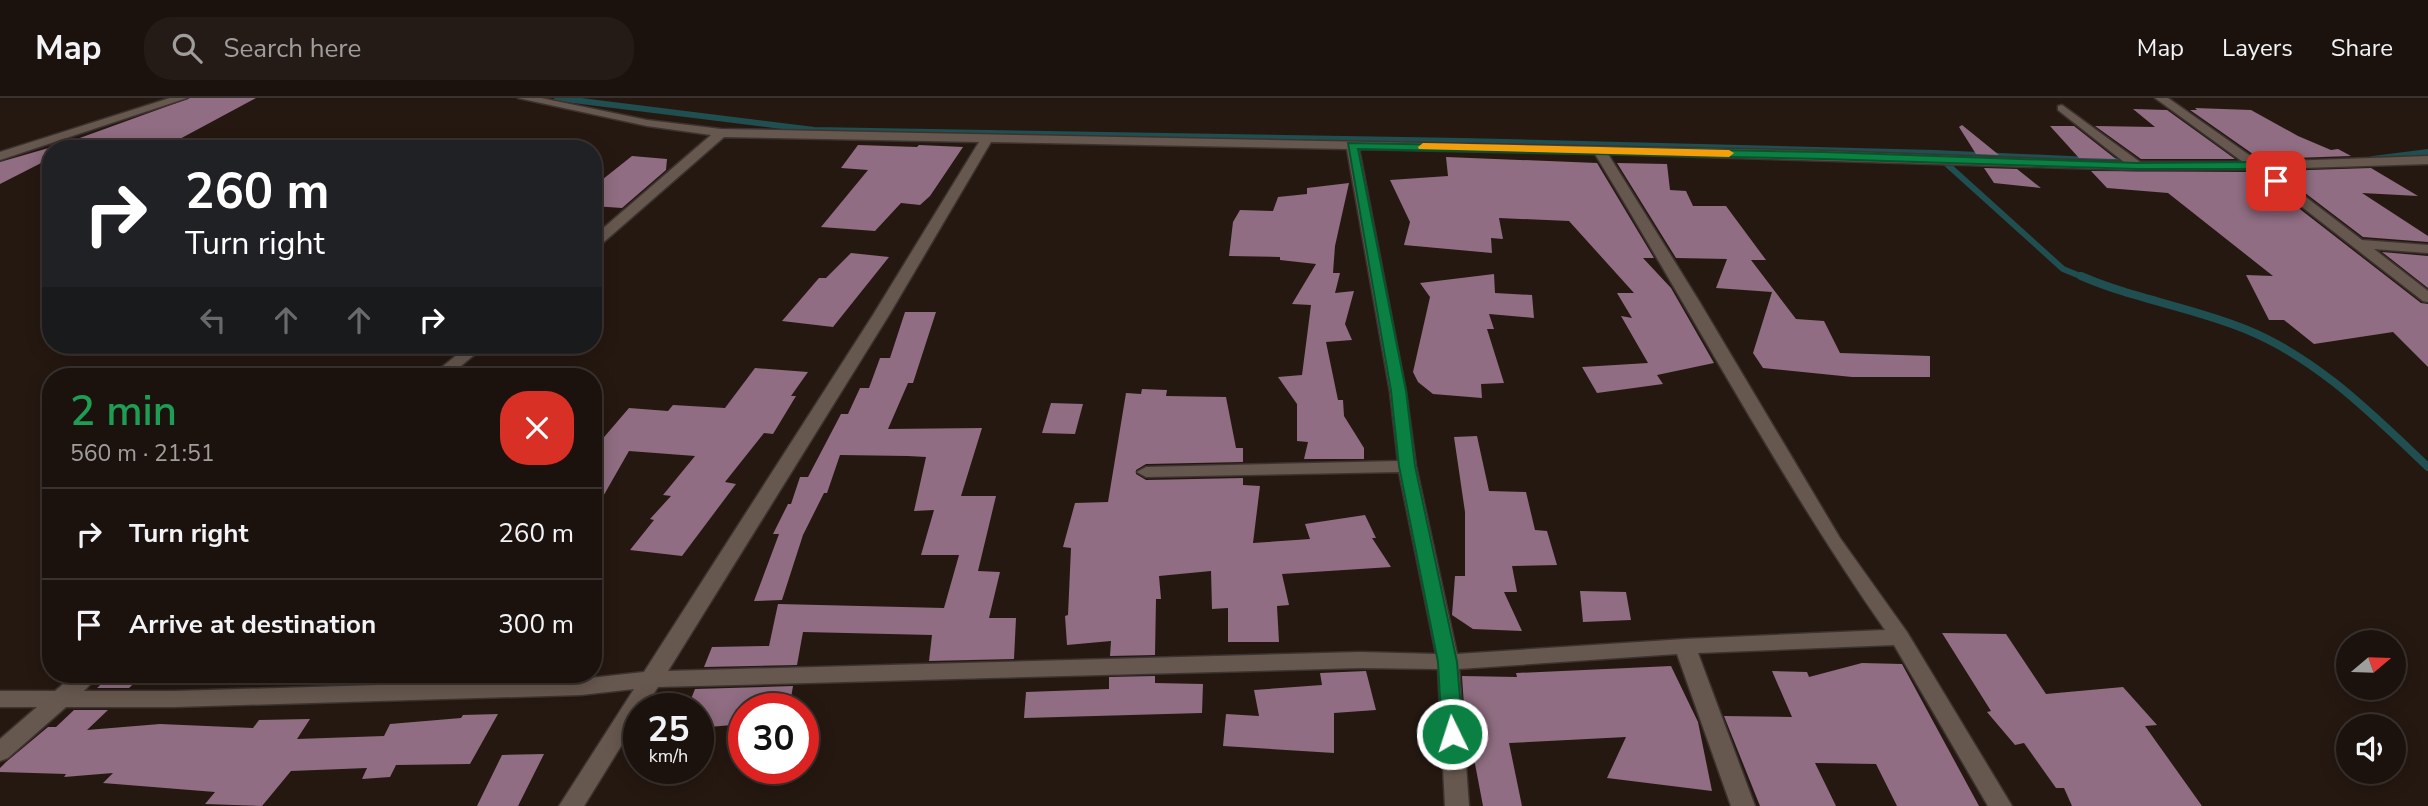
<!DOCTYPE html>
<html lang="en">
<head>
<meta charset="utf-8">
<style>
  body { margin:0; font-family:"Nunito Sans",sans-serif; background:#251b16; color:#f1f3f6; height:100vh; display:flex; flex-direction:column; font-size:26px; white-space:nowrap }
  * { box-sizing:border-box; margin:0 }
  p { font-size:23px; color:#a09e9d }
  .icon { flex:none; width:38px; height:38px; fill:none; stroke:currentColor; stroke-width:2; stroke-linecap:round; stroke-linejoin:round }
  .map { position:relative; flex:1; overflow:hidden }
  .sheet { position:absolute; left:42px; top:270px; width:560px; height:315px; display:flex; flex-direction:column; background:#1c120d; border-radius:28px; box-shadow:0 4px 18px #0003,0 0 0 2px #3a322e }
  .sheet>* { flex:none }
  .top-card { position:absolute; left:42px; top:42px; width:560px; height:214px; border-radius:28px; box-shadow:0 4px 18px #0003,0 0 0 2px #3a322e; background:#202124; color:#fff; overflow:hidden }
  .needle { width:46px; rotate:71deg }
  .tools { position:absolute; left:2336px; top:532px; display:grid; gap:14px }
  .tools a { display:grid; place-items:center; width:70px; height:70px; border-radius:50%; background:#1c120d; box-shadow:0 4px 18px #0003,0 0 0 2px #3a322e; font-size:35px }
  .speed { position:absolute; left:623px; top:595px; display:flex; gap:14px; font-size:35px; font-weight:700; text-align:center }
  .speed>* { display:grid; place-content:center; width:91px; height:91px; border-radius:50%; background:#1c120d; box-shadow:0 4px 18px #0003,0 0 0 2px #3a322e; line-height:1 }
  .speed small { font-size:18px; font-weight:400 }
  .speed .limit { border:10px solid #d22; background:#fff; color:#111 }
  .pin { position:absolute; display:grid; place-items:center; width:60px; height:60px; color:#fff; margin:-30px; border-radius:14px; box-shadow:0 4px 10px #0006 }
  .me { position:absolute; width:77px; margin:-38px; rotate:356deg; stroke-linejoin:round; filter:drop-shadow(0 0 5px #0008) }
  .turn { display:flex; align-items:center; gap:24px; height:147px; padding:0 28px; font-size:32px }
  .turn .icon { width:91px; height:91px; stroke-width:2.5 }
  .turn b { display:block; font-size:49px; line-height:60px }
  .lanes { display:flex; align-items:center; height:66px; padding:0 28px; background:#0003; justify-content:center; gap:35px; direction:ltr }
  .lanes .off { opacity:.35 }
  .round { display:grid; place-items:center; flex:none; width:74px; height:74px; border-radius:28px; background:#251b16 }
  .overview { display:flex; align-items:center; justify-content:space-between; height:119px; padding:0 28px }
  h1 { font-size:42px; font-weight:600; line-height:52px; color:#1e9e55 }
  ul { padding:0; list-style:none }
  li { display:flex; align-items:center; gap:21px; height:91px; padding:0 28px; border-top:2px solid #3a322e }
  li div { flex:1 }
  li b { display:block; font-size:26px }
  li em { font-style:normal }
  header { display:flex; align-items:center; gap:42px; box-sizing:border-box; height:98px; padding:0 35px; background:#1c120d; border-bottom:2px solid #3a322e }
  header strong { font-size:33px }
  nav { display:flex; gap:38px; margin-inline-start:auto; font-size:24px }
  .search { width:490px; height:63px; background:#251b16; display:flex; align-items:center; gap:18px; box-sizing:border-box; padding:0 24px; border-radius:28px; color:#a09e9d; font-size:26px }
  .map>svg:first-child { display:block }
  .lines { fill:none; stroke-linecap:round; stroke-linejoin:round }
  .stream-far1 { stroke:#1f4f50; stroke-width:6 }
  .stream { stroke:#1f4f50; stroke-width:8 }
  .building { fill:#906d82 }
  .street-casing { stroke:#3c3330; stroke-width:3 }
  .street { fill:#67584f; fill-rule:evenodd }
  .route { fill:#0b8043; stroke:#07532c; stroke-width:2 }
  .slow { fill:#f59e0b }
</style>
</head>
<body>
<header>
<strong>Map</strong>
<div class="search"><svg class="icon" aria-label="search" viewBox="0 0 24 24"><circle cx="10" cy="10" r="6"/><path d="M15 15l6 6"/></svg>Search here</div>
<nav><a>Map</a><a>Layers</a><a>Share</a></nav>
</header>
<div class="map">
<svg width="2428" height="708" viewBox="0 0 2428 708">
  <rect width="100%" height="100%" fill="#251811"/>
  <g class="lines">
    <!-- stream-far1 -->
    <path class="stream-far1" d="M 557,0 L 814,32 L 1464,43 L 1935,55 L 2135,64
      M 1939,59 L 2063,171 L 2085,180
      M 2373,61 L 2428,54"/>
    <!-- stream -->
    <path class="stream" d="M 2081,178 C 2134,201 2191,209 2245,231 C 2317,260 2372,316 2428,369"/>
  </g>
  <!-- building -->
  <path class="building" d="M 190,0 L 256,0 L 163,50 L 74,47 L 68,51 L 51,51 L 51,60 L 0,86 L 0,64 L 66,45 Z
    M 2195,10 L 2251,12 L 2298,38 L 2331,52 L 2338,51 L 2351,58 L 2260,61 L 2190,12 L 2197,12 Z
    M 2133,11 L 2167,12 L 2235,61 L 2141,61 L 2095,28 L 2155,29 Z
    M 1962,27 L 1999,57 L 1976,56 L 1959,29 Z
    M 2050,28 L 2074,28 L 2116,61 L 2079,60 Z
    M 858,47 L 917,49 L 919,47 L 963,49 L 930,98 L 920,107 L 901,105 L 875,133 L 821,129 L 868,72 L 841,70 Z
    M 632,58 L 667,61 L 666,72 L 622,110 L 593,108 L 593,89 Z
    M 1446,59 L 1597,65 L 1654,160 L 1643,160 L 1671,190 L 1714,265 L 1657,277 L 1663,286 L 1597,295 L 1582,269 L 1648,265 L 1621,218 L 1632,220 L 1617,195 L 1634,195 L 1569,123 L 1499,120 L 1503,141 L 1491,140 L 1492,155 L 1404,147 L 1410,124 L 1390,82 L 1448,78 Z
    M 1617,65 L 1667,66 L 1670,92 L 1686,93 L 1693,108 L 1726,108 L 1766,162 L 1751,162 L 1796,221 L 1824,223 L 1840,255 L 1930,258 L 1930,279 L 1852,279 L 1763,270 L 1753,255 L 1772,194 L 1716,190 L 1727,161 L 1676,160 Z
    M 1984,70 L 2017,71 L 2041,90 L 1994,85 Z
    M 2371,70 L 2418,98 L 2362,95 L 2428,138 L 2428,144 L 2363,139 L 2276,73 Z
    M 2091,73 L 2252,74 L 2421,205 L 2428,206 L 2428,269 L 2393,234 L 2314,246 L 2284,222 L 2269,222 L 2246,177 L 2273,178 L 2168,95 L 2107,90 Z
    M 1349,85 L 1335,148 L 1333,175 L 1340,175 L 1335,195 L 1354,193 L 1345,226 L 1352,242 L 1326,244 L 1338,302 L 1343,302 L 1344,318 L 1364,350 L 1364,361 L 1304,361 L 1308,344 L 1297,343 L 1297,306 L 1278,279 L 1302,277 L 1311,207 L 1292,206 L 1316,166 L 1280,162 L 1280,159 L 1229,158 L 1233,124 L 1240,112 L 1273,113 L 1278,99 L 1307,96 L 1307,90 Z
    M 2382,154 L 2428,158 L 2428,190 Z
    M 851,155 L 889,159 L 833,229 L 782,223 L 819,180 L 826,180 Z
    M 1494,176 L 1495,195 L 1532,197 L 1534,220 L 1489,216 L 1494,231 L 1487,231 L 1504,285 L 1481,286 L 1482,300 L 1433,296 L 1418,284 L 1413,274 L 1430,199 L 1420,185 Z
    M 905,214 L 936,214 L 913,285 L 908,285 L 888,331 L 982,330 L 961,398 L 996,398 L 978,473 L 1000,474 L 989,520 L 1016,520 L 1014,561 L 929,563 L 932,537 L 803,534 L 797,567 L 704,569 L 712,549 L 769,548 L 778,506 L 944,510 L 959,457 L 921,457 L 934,412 L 914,413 L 926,359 L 908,358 L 840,357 L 827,395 L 824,395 L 803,437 L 782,502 L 754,503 L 779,436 L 773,436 L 788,406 L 791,406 L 800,379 L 808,379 L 841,316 L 848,316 L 860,290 L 869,290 L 880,260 L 890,260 Z
    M 755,270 L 808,274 L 791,298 L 796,298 L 773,336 L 764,335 L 725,384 L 736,386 L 682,458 L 630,452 L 654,422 L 650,421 L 671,398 L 663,397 L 695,358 L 629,353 L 593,416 L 593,352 L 629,310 L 668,313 L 673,307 L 725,310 Z
    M 1142,291 L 1167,292 L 1166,298 L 1226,299 L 1236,350 L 1243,350 L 1243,364 L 1146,366 L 1136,372 L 1136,376 L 1146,382 L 1243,380 L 1243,387 L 1260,388 L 1253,445 L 1310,441 L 1305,426 L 1365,417 L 1376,440 L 1372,440 L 1391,469 L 1282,476 L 1289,507 L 1277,508 L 1279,544 L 1228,544 L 1228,510 L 1212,511 L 1211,473 L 1159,478 L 1161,501 L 1156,501 L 1155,557 L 1110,558 L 1111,543 L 1067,547 L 1065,518 L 1068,517 L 1071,450 L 1063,449 L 1075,405 L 1108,404 L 1126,295 L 1141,296 Z
    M 1051,305 L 1083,306 L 1075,336 L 1042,335 Z
    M 1477,338 L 1489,393 L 1526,394 L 1535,432 L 1547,433 L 1557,467 L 1512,468 L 1517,494 L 1504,494 L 1522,533 L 1473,531 L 1452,517 L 1455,478 L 1465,478 L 1465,414 L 1454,339 Z
    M 1580,493 L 1626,494 L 1631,522 L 1583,524 Z
    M 1942,535 L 2006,536 L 2046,596 L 2123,589 L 2157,627 L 2145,628 L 2202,708 L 2072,708 L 2064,690 L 2056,690 L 2024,645 L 2015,647 L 1987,614 L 1991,613 Z
    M 1862,565 L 1902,566 L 1979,708 L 1897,708 L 1876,666 L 1815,665 L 1836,708 L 1760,708 L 1724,618 L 1792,619 L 1772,573 L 1807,574 L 1809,579 Z
    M 1671,568 L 1698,624 L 1712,693 L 1607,680 L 1626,639 L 1509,645 L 1522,708 L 1483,708 L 1464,608 L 1462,578 L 1517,579 L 1516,575 Z
    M 1366,573 L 1376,612 L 1334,615 L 1334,655 L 1223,648 L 1226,616 L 1259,618 L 1254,592 L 1322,587 L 1320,575 Z
    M 112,576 L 144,576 L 129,590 L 97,590 Z
    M 1155,578 L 1155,585 L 1203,586 L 1202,615 L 1024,620 L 1026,594 L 1109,591 L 1109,579 Z
    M 793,588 L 789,611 L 736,611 L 732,627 L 698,630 L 698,611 L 687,611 L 695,591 Z
    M 74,612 L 108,612 L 87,632 L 160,626 L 253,630 L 259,622 L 310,621 L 297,641 L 384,638 L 390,626 L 461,620 L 463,617 L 498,616 L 470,666 L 396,667 L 390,679 L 362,681 L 367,670 L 291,673 L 262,708 L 205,706 L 215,694 L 103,685 L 113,675 L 64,679 L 66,676 L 0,674 L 0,670 L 6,664 L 48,629 L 56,629 Z
    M 544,656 L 518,708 L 477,708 L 502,657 Z"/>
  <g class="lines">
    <!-- street casing -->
    <g class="street-casing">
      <path id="street" d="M 170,0 L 187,0 L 0,62 L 0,54 Z
        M 518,0 L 541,0 L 647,22 L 721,31 L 1824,53 L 2124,64 L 2058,12 L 2058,8 L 2062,7 L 2140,64 L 2243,64 L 2155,0 L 2168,0 L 2259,64 L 2428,58 L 2428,66 L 2269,71 L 2362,142 L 2428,147 L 2428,155 L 2374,151 L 2428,193 L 2428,204 L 2423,203 L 2253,71 L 2137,72 L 1608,56 L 1699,203 L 1840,440 L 1907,534 L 2012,708 L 1988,708 L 1894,547 L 1698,555 L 1755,708 L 1731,708 L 1677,556 L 1459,571 L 1469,708 L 1445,708 L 1438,571 L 1360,570 L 658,589 L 644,611 L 639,611 L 639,619 L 584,708 L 559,708 L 634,591 L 581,597 L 174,609 L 66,609 L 8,660 L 0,663 L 0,641 L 37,609 L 0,609 L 0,593 L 55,593 L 75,576 L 100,576 L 84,593 L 174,593 L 581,581 L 644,574 L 873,217 L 979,44 L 724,39 L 598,149 L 593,150 L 593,139 L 711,37 L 647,28 ZM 991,44 L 1347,51 L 1390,294 L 1398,363 L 1146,369 L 1137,374 L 1146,379 L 1399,374 L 1436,556 L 1360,554 L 668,573 L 889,217 ZM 1359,51 L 1595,56 C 1692,215 1779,380 1885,532 L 1685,541 L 1457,556 L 1416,368 L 1406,294 Z
        M 469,247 L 486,247 L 449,278 L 431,278 Z"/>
    </g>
    <!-- street -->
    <use href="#street" class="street"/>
  </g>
  <!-- route -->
  <path class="route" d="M 1348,45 L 1824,54 L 2137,65 L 2256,64 L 2282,83 L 2272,86 L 2253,71 L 2137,71 L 1824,61 L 1358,51 L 1406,293 L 1415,368 L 1457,564 L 1463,636 L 1460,641 L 1452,644 L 1445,641 L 1442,636 L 1438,564 L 1399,368 L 1391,293 Z"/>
  <!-- slow -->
  <path class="slow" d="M 1423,45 L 1729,52 L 1734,55 L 1729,59 L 1419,51 L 1418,49 Z"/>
</svg>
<div class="tools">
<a><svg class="needle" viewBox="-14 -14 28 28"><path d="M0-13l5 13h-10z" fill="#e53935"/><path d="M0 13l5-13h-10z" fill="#a09e9d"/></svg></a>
<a><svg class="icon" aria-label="sound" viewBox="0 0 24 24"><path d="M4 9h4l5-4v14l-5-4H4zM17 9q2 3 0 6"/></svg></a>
</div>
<div class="speed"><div>25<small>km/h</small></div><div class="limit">30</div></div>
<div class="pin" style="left:2276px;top:83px;background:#d93025"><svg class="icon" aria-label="arrive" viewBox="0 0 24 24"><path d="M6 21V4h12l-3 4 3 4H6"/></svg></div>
<svg class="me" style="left:1452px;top:636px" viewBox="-20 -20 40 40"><circle r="17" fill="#0b8043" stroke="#fff" stroke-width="3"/><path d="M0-11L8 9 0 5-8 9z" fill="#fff"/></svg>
<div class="top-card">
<div class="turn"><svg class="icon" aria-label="right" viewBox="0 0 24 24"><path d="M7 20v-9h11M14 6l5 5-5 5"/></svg><div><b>260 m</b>Turn right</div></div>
<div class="lanes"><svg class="icon off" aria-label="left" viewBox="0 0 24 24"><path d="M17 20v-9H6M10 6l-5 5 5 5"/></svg><svg class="icon off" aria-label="ahead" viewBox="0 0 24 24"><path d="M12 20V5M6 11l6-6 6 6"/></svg><svg class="icon off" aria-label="ahead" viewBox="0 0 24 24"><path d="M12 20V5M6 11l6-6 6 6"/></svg><svg class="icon" aria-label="right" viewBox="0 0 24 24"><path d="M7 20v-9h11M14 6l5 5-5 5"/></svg></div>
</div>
<section class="sheet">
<div class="overview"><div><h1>2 min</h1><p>560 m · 21:51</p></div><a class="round" style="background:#d93025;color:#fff"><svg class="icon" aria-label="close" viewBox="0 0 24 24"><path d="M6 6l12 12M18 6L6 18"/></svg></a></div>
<ul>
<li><svg class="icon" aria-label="right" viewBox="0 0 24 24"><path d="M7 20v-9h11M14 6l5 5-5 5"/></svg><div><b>Turn right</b></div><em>260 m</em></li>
<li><svg class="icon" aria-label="arrive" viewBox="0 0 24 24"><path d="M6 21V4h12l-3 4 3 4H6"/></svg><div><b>Arrive at destination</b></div><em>300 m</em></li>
</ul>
</section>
</div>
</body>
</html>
